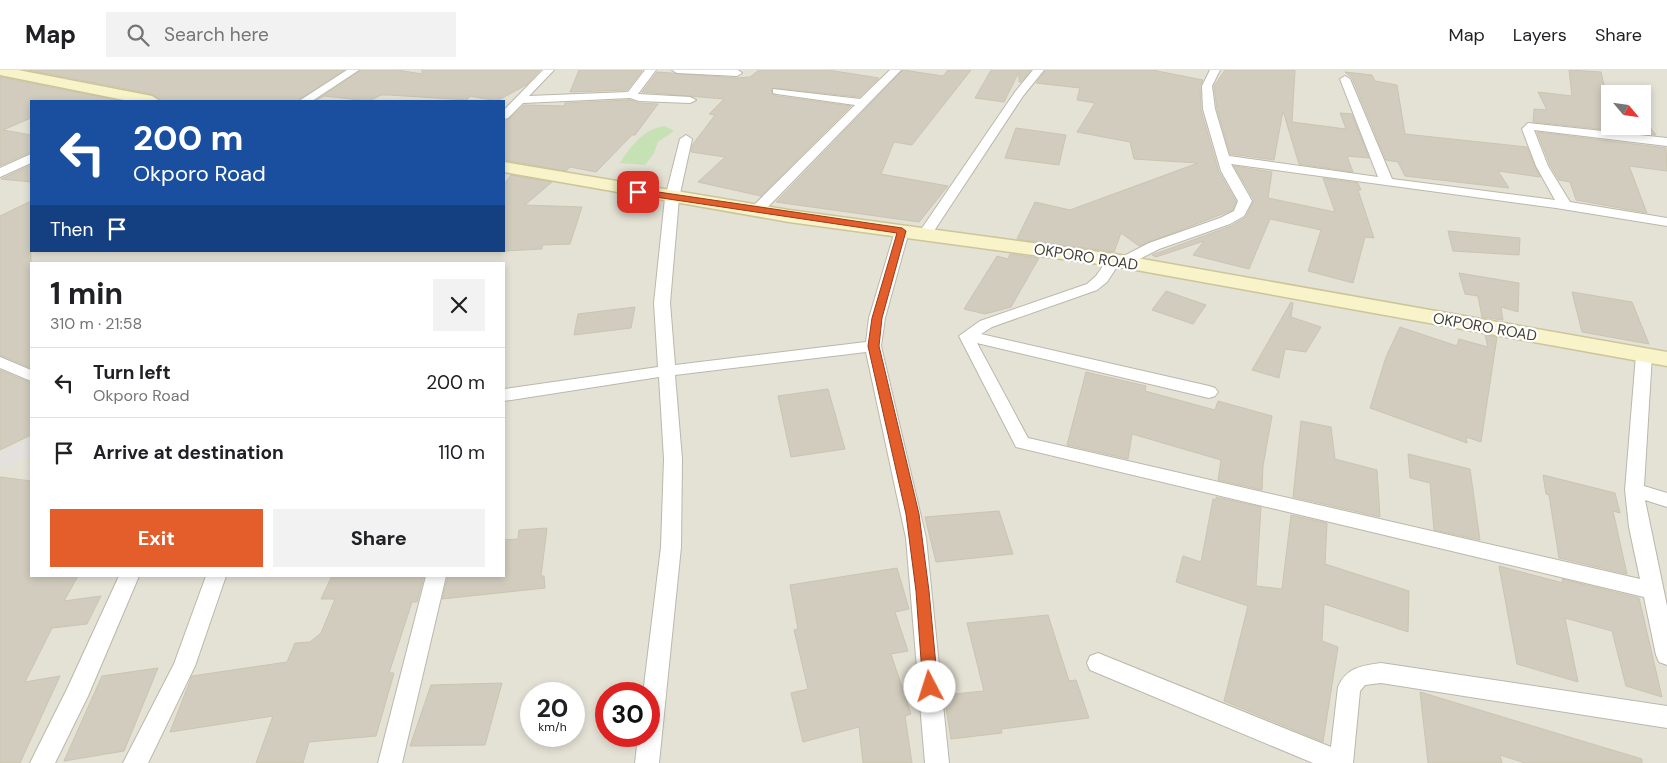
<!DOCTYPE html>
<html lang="en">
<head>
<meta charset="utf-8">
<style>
  body { margin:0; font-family:"DM Sans",sans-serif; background:#f2f2f2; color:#202124; height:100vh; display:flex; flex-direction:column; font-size:19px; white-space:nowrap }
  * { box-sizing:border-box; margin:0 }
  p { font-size:16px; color:#757577 }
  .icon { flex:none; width:28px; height:28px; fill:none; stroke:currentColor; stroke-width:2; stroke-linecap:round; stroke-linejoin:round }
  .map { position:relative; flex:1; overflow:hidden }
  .panel { position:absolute; left:30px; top:192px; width:475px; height:315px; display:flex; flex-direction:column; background:#fff; border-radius:0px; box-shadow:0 2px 8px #0003 }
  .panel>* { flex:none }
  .guide { position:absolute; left:30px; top:30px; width:475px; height:152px; border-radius:0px; box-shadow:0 2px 8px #0003; background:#1a4fa0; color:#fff; overflow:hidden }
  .needle { width:32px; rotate:119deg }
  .fabs { position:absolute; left:1601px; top:15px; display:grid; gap:10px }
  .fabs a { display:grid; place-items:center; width:50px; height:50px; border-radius:0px; background:#fff; box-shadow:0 2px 8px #0003; font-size:25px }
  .speed { position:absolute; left:520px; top:612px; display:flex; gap:10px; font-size:25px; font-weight:700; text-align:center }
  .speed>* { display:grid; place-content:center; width:65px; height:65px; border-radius:50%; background:#fff; box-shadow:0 2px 8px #0003; line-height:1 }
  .speed small { font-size:12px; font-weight:400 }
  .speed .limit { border:8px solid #d22; background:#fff; color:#111 }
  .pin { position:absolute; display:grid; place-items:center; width:42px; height:42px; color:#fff; margin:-21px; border-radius:10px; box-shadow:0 2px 8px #0006 }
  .me { position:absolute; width:55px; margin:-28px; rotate:355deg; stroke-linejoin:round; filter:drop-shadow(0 0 4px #0008) }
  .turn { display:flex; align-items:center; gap:18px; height:105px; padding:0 20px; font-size:22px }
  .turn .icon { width:65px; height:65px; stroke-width:2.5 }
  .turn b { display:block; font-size:35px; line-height:42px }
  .then { display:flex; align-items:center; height:48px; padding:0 20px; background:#0003; gap:10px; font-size:19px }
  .round { display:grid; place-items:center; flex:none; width:52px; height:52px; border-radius:0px; background:#f2f2f2 }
  .head { display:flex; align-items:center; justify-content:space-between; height:85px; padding:0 20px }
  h1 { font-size:30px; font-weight:700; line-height:38px }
  .button { display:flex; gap:10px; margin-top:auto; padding:10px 20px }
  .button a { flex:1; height:58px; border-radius:0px; background:#e35e2b; color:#fff; font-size:20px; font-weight:700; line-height:58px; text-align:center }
  .button a+a { background:#f2f2f2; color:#202124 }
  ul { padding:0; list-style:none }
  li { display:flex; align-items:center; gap:15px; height:70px; padding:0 20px; border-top:1px solid #e0e0e0 }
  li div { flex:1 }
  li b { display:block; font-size:19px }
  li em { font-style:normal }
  header { display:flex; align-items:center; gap:30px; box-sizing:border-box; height:70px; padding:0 25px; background:#fff; border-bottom:1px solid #e0e0e0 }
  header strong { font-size:24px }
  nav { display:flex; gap:28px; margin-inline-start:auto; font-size:18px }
  .search { width:350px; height:45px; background:#f2f2f2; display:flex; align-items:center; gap:12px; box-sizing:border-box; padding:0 18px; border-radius:0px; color:#757577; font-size:19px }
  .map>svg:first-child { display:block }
  .residential { fill:#e4e1d5; fill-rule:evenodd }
  .green { fill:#c6e1b3 }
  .parking { fill:#e2e1de }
  .building { fill:#d1ccbd; stroke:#cbc4b1 }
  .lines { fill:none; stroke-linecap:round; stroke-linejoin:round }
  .street-casing { stroke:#bbb8aa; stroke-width:2 }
  .secondary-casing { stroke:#ccc59a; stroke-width:3 }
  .street { fill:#fff; fill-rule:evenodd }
  .secondary { fill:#f8f3c9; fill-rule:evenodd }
  .route { fill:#e35e2b; stroke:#943d1c }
  .labels { text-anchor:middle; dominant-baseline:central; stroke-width:4.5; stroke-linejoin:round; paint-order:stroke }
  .street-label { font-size:15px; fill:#434036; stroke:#fff }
</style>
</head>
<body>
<header>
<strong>Map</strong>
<div class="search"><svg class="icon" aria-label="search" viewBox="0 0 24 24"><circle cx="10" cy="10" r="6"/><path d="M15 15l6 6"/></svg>Search here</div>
<nav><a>Map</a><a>Layers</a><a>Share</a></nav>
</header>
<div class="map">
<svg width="1667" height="693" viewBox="0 0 1667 693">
  <rect width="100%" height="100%" fill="#f1efe6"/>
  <!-- residential -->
  <path class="residential" d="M 0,0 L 1667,0 L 1667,693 L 0,693 ZM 1610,24 L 1642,24 L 1642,56 L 1610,56 ZM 31,31 L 504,31 L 504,181 L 31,181 ZM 31,194 L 504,194 L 504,506 L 31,506 ZM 531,624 L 574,624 L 574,666 L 531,666 ZM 606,624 L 649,624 L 649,666 L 606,666 Z"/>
  <!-- green -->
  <path class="green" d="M 665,56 L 674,61 L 658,72 L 654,83 L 645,95 L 620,93 C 632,75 643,59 665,56 Z"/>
  <!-- parking -->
  <path class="parking" d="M 31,368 L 31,384 L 10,396 L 0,397 L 0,381 Z"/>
  <!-- building -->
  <path class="building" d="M 28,0 L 344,0 L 297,31 L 162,31 L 152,24 Z
    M 361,0 L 397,0 L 422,4 L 422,0 L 540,0 L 526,15 L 497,31 L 470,26 L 467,30 L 389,25 L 381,25 L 369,31 L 324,26 L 315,31 Z
    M 579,0 L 641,0 L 642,1 L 627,20 L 570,22 Z
    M 759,0 L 828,0 L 879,8 L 859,27 L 772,18 L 772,24 L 777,26 L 851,36 L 761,126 L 698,112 L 725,87 L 691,82 L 693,74 L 715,45 L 709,44 L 724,29 L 642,22 L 657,2 L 737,8 L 750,7 Z
    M 903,0 L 943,6 L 948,0 L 971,0 L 912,75 L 894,72 L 881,104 L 948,116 L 919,152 L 776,132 Z
    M 991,0 L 1031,0 L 1021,12 L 1019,12 L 1019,2 L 1004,32 L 975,28 Z
    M 1046,0 L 1152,0 L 1203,10 L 1200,16 L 1201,40 L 1219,102 L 1236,131 L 1233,140 L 1139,176 L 1121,163 L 1114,182 L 1017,169 L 1035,132 L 1070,140 L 1198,93 L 1134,89 L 1130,72 L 1077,62 L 1095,33 L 1077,30 L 1080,18 L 1036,13 Z
    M 1225,0 L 1295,0 L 1292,52 L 1346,59 L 1340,43 L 1352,44 L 1369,88 L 1347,86 L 1353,102 L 1299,94 L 1283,41 L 1274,90 L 1230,84 L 1217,39 L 1214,16 Z
    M 1569,0 L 1601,2 L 1606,23 L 1610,24 L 1610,56 L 1649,56 L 1656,65 L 1533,52 L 1534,39 L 1547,40 L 1538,22 L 1572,26 Z
    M 1345,2 L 1372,5 L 1375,11 L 1397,15 L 1405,64 L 1527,77 L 1540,107 L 1498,101 L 1509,118 L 1405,106 L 1398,92 L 1386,90 L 1352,8 Z
    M 0,7 L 121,31 L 31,31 L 31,48 L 3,60 L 31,65 L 31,82 L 0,96 Z
    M 630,30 L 639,33 L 658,34 L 635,65 L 632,65 L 596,102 L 570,97 L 566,101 L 504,90 L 504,51 L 509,49 L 524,35 L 564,36 L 565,33 Z
    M 1016,58 L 1066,65 L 1059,95 L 1005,88 Z
    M 1537,62 L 1666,78 L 1667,101 L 1629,96 L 1647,143 L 1576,130 L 1570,112 L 1559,110 L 1550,95 Z
    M 31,95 L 31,112 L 1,109 Z
    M 1234,96 L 1272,102 L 1268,128 L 1335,142 L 1323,108 L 1358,113 L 1361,120 L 1358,120 L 1374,168 L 1365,167 L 1353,213 L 1308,201 L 1321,160 L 1270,149 L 1249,199 L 1193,185 L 1204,171 L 1156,187 L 1152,185 L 1231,156 L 1246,147 L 1254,130 Z
    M 511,105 L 552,112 L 525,135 L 582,137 L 570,174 L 542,175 L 542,179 L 504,181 L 504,114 Z
    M 31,131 L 31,298 L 0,285 L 0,146 Z
    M 1448,161 L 1520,168 L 1519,185 L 1453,181 Z
    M 1010,184 L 1039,188 L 1011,237 L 985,244 L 964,239 L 997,186 L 1008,189 Z
    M 1459,203 L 1519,213 L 1518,242 L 1501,237 L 1503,250 L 1482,247 L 1478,226 L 1465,224 Z
    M 1166,221 L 1206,235 L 1193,254 L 1152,240 Z
    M 1572,222 L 1632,232 L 1649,274 L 1582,262 Z
    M 1291,232 L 1293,233 L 1291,247 L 1321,257 L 1306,282 L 1285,279 L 1279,308 L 1252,300 Z
    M 635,237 L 631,258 L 574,265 L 578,244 Z
    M 1400,257 L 1457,276 L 1459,269 L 1488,277 L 1485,265 L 1497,267 L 1481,372 L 1466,367 L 1467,373 L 1370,338 L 1386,287 Z
    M 0,300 L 31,313 L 31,365 L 0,380 Z
    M 1086,302 L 1146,316 L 1145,321 L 1215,340 L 1218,331 L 1272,346 L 1263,396 L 1262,420 L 1218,410 L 1221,390 L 1132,364 L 1128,389 L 1067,375 Z
    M 828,319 L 845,379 L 791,387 L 778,326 Z
    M 1301,351 L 1331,357 L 1335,389 L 1377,400 L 1380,447 L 1293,427 Z
    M 1408,384 L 1470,399 L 1480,470 L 1434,460 L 1430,413 L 1410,408 Z
    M 1543,405 L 1615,423 L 1620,443 L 1613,441 L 1627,504 L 1559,488 L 1549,425 L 1546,424 Z
    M 0,407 L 31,411 L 31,506 L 78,506 L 64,531 L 101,526 L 87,554 L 52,558 L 25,612 L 60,606 L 20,693 L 0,693 Z
    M 1216,427 L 1261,437 L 1256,516 L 1282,519 L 1291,445 L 1327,453 L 1325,494 L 1409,521 L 1408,562 L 1324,534 L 1322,571 L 1338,577 L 1323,672 L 1224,631 L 1248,536 L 1176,512 L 1183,486 L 1201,492 L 1213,429 L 1216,430 Z
    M 999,441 L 1013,484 L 936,492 L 925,447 Z
    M 547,458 L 541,506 L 544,506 L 545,518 L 442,529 L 448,506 L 504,506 L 504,470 L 518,469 L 519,460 Z
    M 1499,496 L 1563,513 L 1562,509 L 1639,528 L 1662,627 L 1626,616 L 1612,561 L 1565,548 L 1578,612 L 1517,594 Z
    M 897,498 L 909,539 L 895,542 L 908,581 L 891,584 L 911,644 L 905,646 L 912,693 L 863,693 L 859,657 L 803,672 L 791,623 L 808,619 L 794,560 L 798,559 L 790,515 Z
    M 332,506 L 424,506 L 417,532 L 412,532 L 389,603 L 394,603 L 376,666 L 309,672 L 303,693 L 256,693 L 273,646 L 170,662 L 192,606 L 287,592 L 295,573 L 310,572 L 321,563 L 335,529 L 321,529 Z
    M 1048,545 L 1069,611 L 1076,610 L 1089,648 L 1001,659 L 1002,663 L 951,669 L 944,625 L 984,621 L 967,553 Z
    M 158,598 L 124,681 L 64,691 L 102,606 Z
    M 502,613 L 485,675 L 410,676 L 431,615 Z
    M 1420,622 L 1642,689 L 1642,693 L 1525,693 L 1500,685 L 1502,693 L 1428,693 Z"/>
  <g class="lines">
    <!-- street casing -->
    <g class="street-casing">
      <path id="street" d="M 347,0 L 359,0 L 312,31 L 299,31 Z
        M 543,0 L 554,0 L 529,26 L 628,22 L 645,0 L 656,0 L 638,24 L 690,27 L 696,30 L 690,33 L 639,31 L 630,28 L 523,33 L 508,48 L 504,49 L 504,40 Z
        M 672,0 L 738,0 L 742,3 L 737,6 L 677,3 Z
        M 890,0 L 901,0 L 761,144 L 751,144 L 749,141 L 751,138 L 855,35 L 777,24 L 773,23 L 773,19 L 860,29 Z
        M 1033,0 L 1044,0 L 1023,26 L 930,167 L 920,167 L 918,164 L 1015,22 Z
        M 1210,0 L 1220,0 L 1212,16 L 1215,39 L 1229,86 L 1378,107 L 1340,9 L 1345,6 L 1350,9 L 1392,109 L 1555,130 L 1536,96 L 1522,59 L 1528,53 L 1667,68 L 1667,76 L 1534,60 L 1548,96 L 1570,132 L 1667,148 L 1667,156 L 1556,138 L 1231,94 L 1252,131 L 1244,146 L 1230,154 L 1159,179 L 1128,195 L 1118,195 L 1107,212 L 1097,220 L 992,257 L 981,264 L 1209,316 L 1215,318 L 1218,322 L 1215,326 L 1209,328 L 977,273 L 1028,368 L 1640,509 L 1629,457 L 1625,420 L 1636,285 L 1638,281 L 1650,281 L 1652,285 L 1644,416 L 1667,423 L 1667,437 L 1645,430 L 1667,536 L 1667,595 L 1659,592 L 1656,585 L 1644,527 L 1016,377 L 959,266 L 980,251 L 1087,214 L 1096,206 L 1109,187 L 1120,188 L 1149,173 L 1220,148 L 1234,141 L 1238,131 L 1221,101 L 1203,39 L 1202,16 Z
        M 686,65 L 692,69 L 679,128 L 670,233 L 675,295 L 866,272 L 869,248 L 895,161 L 902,157 L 909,161 L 885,248 L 881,276 L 926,468 L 949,693 L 925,693 L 906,468 L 866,282 L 675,305 L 682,389 L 681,477 L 659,693 L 635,693 L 638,666 L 649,666 L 649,624 L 643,624 L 661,477 L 664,389 L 659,307 L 504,331 L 504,319 L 658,297 L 654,233 L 665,128 L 680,69 Z
        M 31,84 L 31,93 L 0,107 L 0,98 Z
        M 0,287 L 31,300 L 31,311 L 0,298 Z
        M 119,506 L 139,506 L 88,626 L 55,693 L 30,693 L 67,619 Z
        M 206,506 L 226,506 L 195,596 L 148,693 L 123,693 L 174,594 Z
        M 426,506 L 446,506 L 402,693 L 378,693 Z
        M 1098,583 L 1331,677 L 1338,617 C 1347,597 1361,596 1381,593 L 1667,636 L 1667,658 L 1381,613 L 1365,615 L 1360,621 L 1353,693 L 1313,693 L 1090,600 L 1087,593 L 1090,586 Z"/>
    </g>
    <!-- secondary casing -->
    <g class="secondary-casing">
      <path id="secondary" d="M 0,0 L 18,0 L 152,26 L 160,31 L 129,31 L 0,5 Z
        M 504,92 L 789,140 L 1114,184 L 1667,282 L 1667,296 L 1114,196 L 789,152 L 504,102 Z"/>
    </g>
    <!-- street -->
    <use href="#street" class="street"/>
    <!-- secondary -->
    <use href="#secondary" class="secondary"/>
  </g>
  <!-- route -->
  <path class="route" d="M 638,119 L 902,158 L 906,161 L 882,248 L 879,276 L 919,444 L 929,521 L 938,617 L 936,621 L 930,623 L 925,621 L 923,617 L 916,521 L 906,444 L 868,276 L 872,248 L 897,163 L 635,124 L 635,120 Z"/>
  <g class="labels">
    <!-- street labels -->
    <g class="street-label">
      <text transform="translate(1086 187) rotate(9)">OKPORO ROAD</text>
      <text transform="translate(1485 257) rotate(10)">OKPORO ROAD</text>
    </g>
  </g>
</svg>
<div class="fabs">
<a><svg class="needle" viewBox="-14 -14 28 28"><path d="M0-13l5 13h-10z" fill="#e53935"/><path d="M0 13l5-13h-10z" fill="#757577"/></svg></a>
</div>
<div class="speed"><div>20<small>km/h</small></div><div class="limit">30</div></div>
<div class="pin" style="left:638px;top:122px;background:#d93025"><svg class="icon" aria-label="arrive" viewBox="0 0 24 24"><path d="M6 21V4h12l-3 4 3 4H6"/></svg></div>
<svg class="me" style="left:930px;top:617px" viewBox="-20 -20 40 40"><circle r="19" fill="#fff"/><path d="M0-13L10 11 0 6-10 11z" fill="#e35e2b"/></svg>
<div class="guide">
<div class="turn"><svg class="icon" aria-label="left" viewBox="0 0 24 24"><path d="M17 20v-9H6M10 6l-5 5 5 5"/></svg><div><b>200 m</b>Okporo Road</div></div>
<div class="then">Then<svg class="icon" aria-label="arrive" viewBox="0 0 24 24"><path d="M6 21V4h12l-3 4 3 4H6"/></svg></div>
</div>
<section class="panel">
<div class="head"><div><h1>1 min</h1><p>310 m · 21:58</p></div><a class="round"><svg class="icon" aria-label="close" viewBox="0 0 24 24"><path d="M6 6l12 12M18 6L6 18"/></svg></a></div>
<ul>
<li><svg class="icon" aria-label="left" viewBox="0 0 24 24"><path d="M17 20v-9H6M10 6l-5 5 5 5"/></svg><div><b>Turn left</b><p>Okporo Road</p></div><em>200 m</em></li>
<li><svg class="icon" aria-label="arrive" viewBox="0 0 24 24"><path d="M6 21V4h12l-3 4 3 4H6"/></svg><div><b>Arrive at destination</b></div><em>110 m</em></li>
</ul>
<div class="button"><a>Exit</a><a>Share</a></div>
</section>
</div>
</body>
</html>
